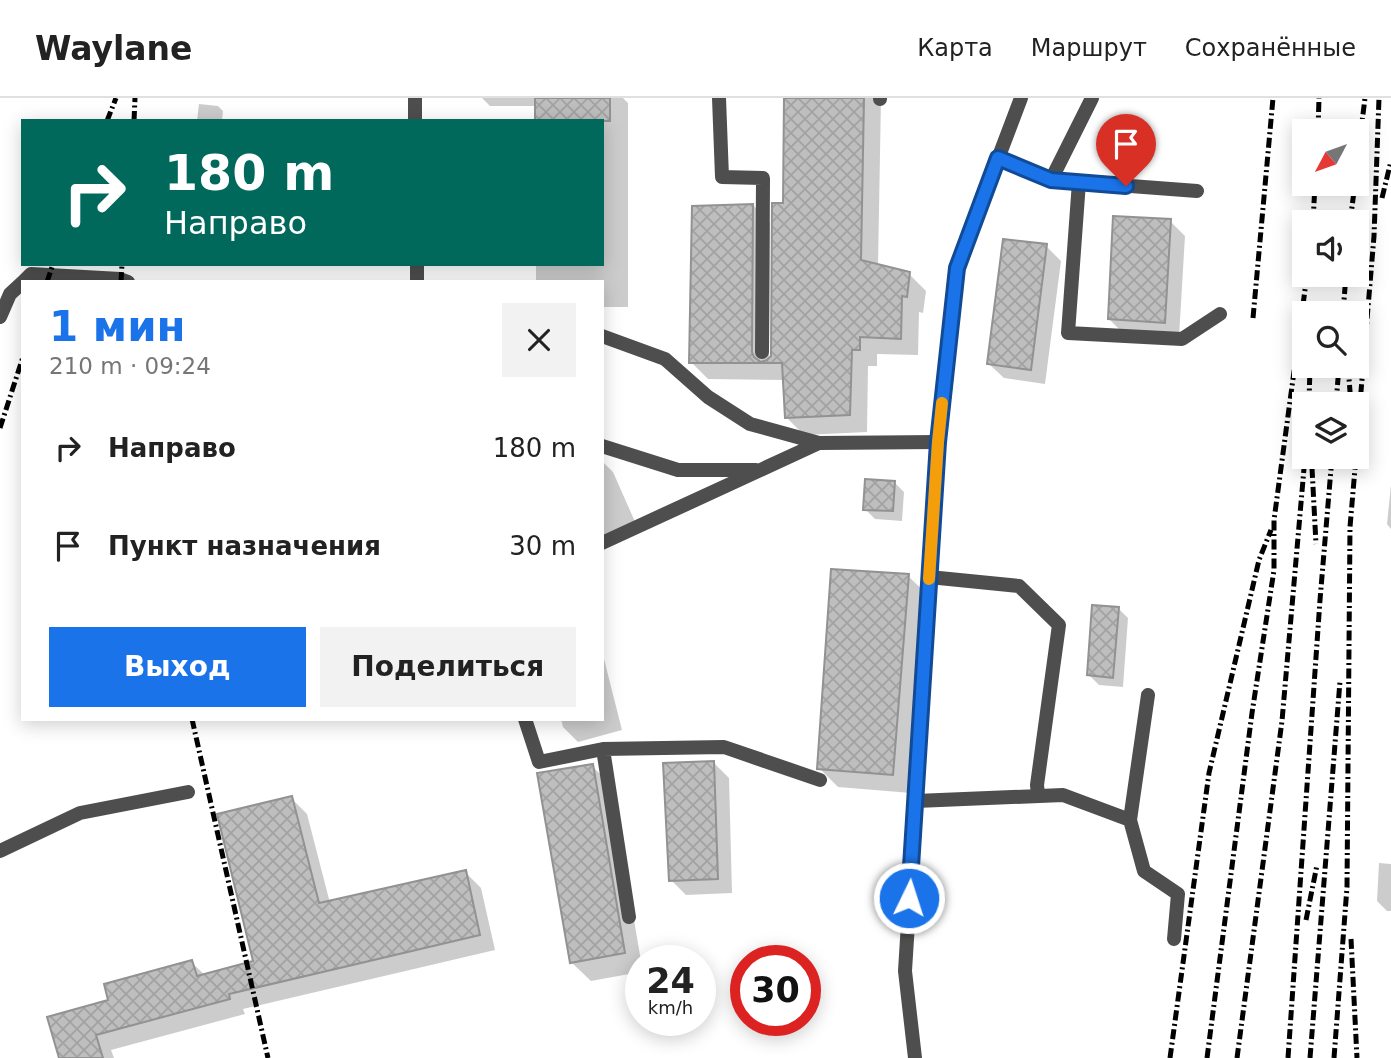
<!DOCTYPE html>
<html lang="ru">
<head>
<meta charset="utf-8">
<style>
  body { margin:0; font-family:"DejaVu Sans",sans-serif; background:#f2f2f2; color:#222; height:100vh; display:flex; flex-direction:column; font-size:26px; white-space:nowrap }
  * { box-sizing:border-box; margin:0 }
  p { font-size:23px; color:#767676 }
  .icon { flex:none; width:38px; height:38px; fill:none; stroke:currentColor; stroke-width:2; stroke-linecap:round; stroke-linejoin:round }
  .map { position:relative; flex:1; overflow:hidden }
  .panel { position:absolute; left:21px; top:182px; width:583px; height:441px; display:flex; flex-direction:column; background:#fff; border-radius:0px; box-shadow:0 4px 18px #0003 }
  .panel>* { flex:none }
  .top-card { position:absolute; left:21px; top:21px; width:583px; height:147px; border-radius:0px; box-shadow:0 4px 18px #0003; background:#00695c; color:#fff; overflow:hidden }
  .needle { width:46px; rotate:229deg }
  .tools { position:absolute; left:1292px; top:21px; display:grid; gap:14px }
  .tools a { display:grid; place-items:center; width:77px; height:77px; border-radius:0px; background:#fff; box-shadow:0 4px 18px #0003; font-size:35px }
  .speed { position:absolute; left:625px; top:847px; display:flex; gap:14px; font-size:35px; font-weight:700; text-align:center }
  .speed>* { display:grid; place-content:center; width:91px; height:91px; border-radius:50%; background:#fff; box-shadow:0 4px 18px #0003; line-height:1 }
  .speed small { font-size:18px; font-weight:400 }
  .speed .limit { border:10px solid #d22; background:#fff; color:#111 }
  .pin { position:absolute; display:grid; place-items:center; width:60px; height:60px; color:#fff; margin:-72px -30px; border-radius:50% 50% 50% 0; rotate:-45deg; box-shadow:0 0 7px #0007 }
  .pin .icon { rotate:45deg }
  .me { position:absolute; width:77px; margin:-38px; rotate:4deg; stroke-linejoin:round; filter:drop-shadow(0 0 5px #0008) }
  .turn { display:flex; align-items:center; gap:24px; height:147px; padding:0 28px; font-size:32px }
  .turn .icon { width:91px; height:91px; stroke-width:2.5 }
  .turn b { display:block; font-size:49px; line-height:60px }
  .round { display:grid; place-items:center; flex:none; width:74px; height:74px; border-radius:0px; background:#f2f2f2 }
  .overview { display:flex; align-items:center; justify-content:space-between; height:119px; padding:0 28px }
  h1 { font-size:42px; font-weight:600; line-height:52px; color:#1a73e8 }
  .button { display:flex; gap:14px; margin-top:auto; padding:14px 28px }
  .button a { flex:1; height:80px; border-radius:0px; background:#1a73e8; color:#fff; font-size:28px; font-weight:600; line-height:80px; text-align:center }
  .button a+a { background:#f2f2f2; color:#222 }
  ul { padding:0; list-style:none }
  li { display:flex; align-items:center; gap:21px; height:98px; padding:0 28px }
  li div { flex:1 }
  li b { display:block; font-size:26px }
  li em { font-style:normal }
  header { display:flex; align-items:center; gap:42px; box-sizing:border-box; height:98px; padding:0 35px; background:#fff; border-bottom:2px solid #e0e0e0 }
  header strong { font-size:33px }
  nav { display:flex; gap:38px; margin-inline-start:auto; font-size:24px }
  .map>svg:first-child { display:block }
  .shadow { fill:#0003 }
  .building { fill:url(#building-cross-hatch); stroke:#929292; stroke-width:2 }
  .lines { fill:none; stroke-linecap:round; stroke-linejoin:round }
  .service { stroke:#4e4e4e; stroke-width:14 }
  .minor { stroke:#4e4e4e; stroke-width:14 }
  .rail { stroke:#000; stroke-width:5; stroke-dasharray:10 3.5 2 3.5; stroke-linecap:butt }
  .route-casing { stroke:#114b97; stroke-width:18 }
  .route { stroke:#1a73e8; stroke-width:12 }
  .slow { stroke:#f59e0b; stroke-width:12 }
</style>
</head>
<body>
<header>
<strong>Waylane</strong>
<nav><a>Карта</a><a>Маршрут</a><a>Сохранённые</a></nav>
</header>
<div class="map">
<svg width="1391" height="960" viewBox="0 0 1391 960">
  <defs>
    <pattern id="building-cross-hatch" width="8" height="8" patternUnits="userSpaceOnUse" patternTransform="scale(1.75)"><rect width="8" height="8" fill="#bebebe"/><path d="M0 0l8 8M0 8l8-8" fill="none" stroke="#a2a2a2"/></pattern>
  </defs>
  <rect width="100%" height="100%" fill="#fff"/>
  <!-- shadow -->
  <path class="shadow" d="M 482,0 L 623,0 L 628,5 L 628,209 L 602,209 L 602,184 L 536,184 L 536,166 L 602,166 L 602,23 L 537,8 L 490,8 Z
    M 786,0 L 881,0 L 878,168 L 909,176 L 926,193 L 923,215 L 919,214 L 918,257 L 877,256 L 877,268 L 868,268 L 867,334 L 804,337 L 787,320 L 785,282 L 708,281 L 691,264 L 753,107 L 770,125 L 769,262 L 773,255 L 785,106 Z
    M 199,6 L 218,8 L 223,13 L 222,23 L 197,23 Z
    M 1170,123 L 1185,138 L 1179,239 L 1124,236 L 1109,221 Z
    M 1046,148 L 1061,163 L 1045,286 L 1004,280 L 989,266 Z
    M 602,363 L 613,374 L 636,426 L 602,442 Z
    M 894,384 L 904,394 L 902,423 L 875,421 L 865,411 Z
    M 1391,387 L 1391,431 L 1387,426 Z
    M 908,478 L 928,497 L 911,695 L 838,689 L 819,670 Z
    M 1118,510 L 1128,520 L 1123,589 L 1099,587 L 1089,577 Z
    M 602,553 L 622,632 L 578,644 L 563,629 L 561,621 L 602,621 Z
    M 714,665 L 729,680 L 732,795 L 686,797 L 671,782 Z
    M 592,668 L 611,687 L 641,863 L 640,874 L 591,883 L 571,864 Z
    M 291,700 L 307,716 L 330,805 L 465,774 L 481,790 L 495,852 L 243,911 L 245,916 L 111,952 L 114,960 L 61,960 L 110,903 L 191,864 L 205,877 L 255,864 Z
    M 1379,765 L 1391,766 L 1391,813 L 1387,813 L 1377,803 Z"/>
  <!-- building -->
  <path class="building" d="M 535,0 L 610,0 L 610,23 L 535,23 Z
    M 784,0 L 864,0 L 861,162 L 910,174 L 907,199 L 902,198 L 901,241 L 860,239 L 860,252 L 852,252 L 850,317 L 785,320 L 782,265 L 689,265 L 692,108 L 753,106 L 752,254 L 754,259 L 761,264 L 767,262 L 771,258 L 772,105 L 783,105 Z
    M 1113,118 L 1171,121 L 1165,225 L 1108,221 Z
    M 1003,141 L 1047,146 L 1031,272 L 987,266 Z
    M 865,381 L 895,383 L 893,413 L 863,412 Z
    M 831,471 L 909,476 L 893,677 L 817,671 Z
    M 1092,507 L 1119,509 L 1113,580 L 1087,577 Z
    M 714,663 L 718,781 L 669,783 L 663,665 Z
    M 593,666 L 625,855 L 570,865 L 537,675 Z
    M 292,698 L 319,805 L 466,772 L 480,837 L 229,896 L 230,901 L 96,937 L 103,960 L 59,960 L 47,919 L 108,902 L 104,886 L 192,862 L 197,878 L 253,863 L 217,716 Z"/>
  <g class="lines">
    <!-- service -->
    <path class="service" d="M 415,0 L 415,23
      M 719,0 L 722,79 L 763,80 L 762,254
      M 880,1 L 880,0
      M 998,60 L 1051,82 L 1197,93
      M 1051,82 L 1092,0
      M 1079,84 L 1068,235 L 1182,241 L 1220,216
      M 417,166 L 417,184
      M 23,184 L 31,176 L 120,181 L 128,184
      M 0,219 L 10,196 L 23,184
      M 602,238 L 665,261 L 708,299 L 750,326 L 819,345
      M 602,348 L 678,372 L 756,372
      M 602,445 L 819,345 L 938,344
      M 929,479 L 1019,488 L 1059,527 L 1037,687 L 1038,697
      M 1148,597 L 1130,722 L 1144,773 L 1178,796 L 1174,841
      M 525,621 L 539,664 L 603,651 L 629,819
      M 603,651 L 724,649 L 820,682
      M 916,703 L 1063,697 L 1130,722
      M 0,753 L 80,715 L 188,694"/>
    <!-- minor -->
    <path class="minor" d="M 915,960 L 905,873 L 938,344 L 957,169 L 1021,0"/>
    <!-- rail -->
    <path class="rail" d="M 107,23 L 116,0
      M 134,23 L 135,0
      M 1318,33 L 1319,0
      M 1356,73 L 1365,0
      M 1382,100 L 1391,63
      M 1313,124 L 1315,86
      M 1350,124 L 1355,86
      M 47,184 L 53,166
      M 121,184 L 122,166
      M 1343,215 L 1346,177
      M 1253,220 L 1273,0
      M 1348,268 L 1351,306
      M 1309,306 L 1310,268
      M 1336,306 L 1339,268
      M 0,330 L 23,259
      M 1356,353 L 1374,138 L 1379,0
      M 1312,370 L 1316,446
      M 192,621 L 268,960
      M 1306,822 L 1317,767
      M 1351,841 L 1357,960
      M 1170,960 L 1209,675 L 1259,462 L 1271,432
      M 1207,960 L 1252,615 L 1274,472 L 1274,422 L 1307,177
      M 1237,960 L 1282,623 L 1305,359
      M 1288,960 L 1320,502 L 1332,359
      M 1310,960 L 1340,583
      M 1334,960 L 1347,789 L 1350,429 L 1356,359"/>
  </g>
  <g class="lines">
    <!-- route casing -->
    <g class="route-casing">
      <path id="route" d="M 909,800 L 938,344 L 957,170 L 998,60 L 1051,82 L 1126,88"/>
    </g>
    <!-- route -->
    <use href="#route" class="route"/>
    <!-- slow -->
    <path class="slow" d="M 929,481 L 938,344 L 942,305"/>
  </g>
</svg>
<div class="tools">
<a><svg class="needle" viewBox="-14 -14 28 28"><path d="M0-13l5 13h-10z" fill="#e53935"/><path d="M0 13l5-13h-10z" fill="#767676"/></svg></a>
<a><svg class="icon" aria-label="sound" viewBox="0 0 24 24"><path d="M4 9h4l5-4v14l-5-4H4zM17 9q2 3 0 6"/></svg></a>
<a><svg class="icon" aria-label="search" viewBox="0 0 24 24"><circle cx="10" cy="10" r="6"/><path d="M15 15l6 6"/></svg></a>
<a><svg class="icon" aria-label="layers" viewBox="0 0 24 24"><path d="M12 4l9 5-9 5-9-5zM3 14l9 5 9-5"/></svg></a>
</div>
<div class="speed"><div>24<small>km/h</small></div><div class="limit">30</div></div>
<div class="pin" style="left:1126px;top:88px;background:#d93025"><svg class="icon" aria-label="arrive" viewBox="0 0 24 24"><path d="M6 21V4h12l-3 4 3 4H6"/></svg></div>
<svg class="me" style="left:909px;top:800px" viewBox="-20 -20 40 40"><circle r="17" fill="#1a73e8" stroke="#fff" stroke-width="3"/><path d="M0-11L8 9 0 5-8 9z" fill="#fff"/></svg>
<div class="top-card">
<div class="turn"><svg class="icon" aria-label="right" viewBox="0 0 24 24"><path d="M7 20v-9h11M14 6l5 5-5 5"/></svg><div><b>180 m</b>Направо</div></div>
</div>
<section class="panel">
<div class="overview"><div><h1>1 мин</h1><p>210 m · 09:24</p></div><a class="round"><svg class="icon" aria-label="close" viewBox="0 0 24 24"><path d="M6 6l12 12M18 6L6 18"/></svg></a></div>
<ul>
<li><svg class="icon" aria-label="right" viewBox="0 0 24 24"><path d="M7 20v-9h11M14 6l5 5-5 5"/></svg><div><b>Направо</b></div><em>180 m</em></li>
<li><svg class="icon" aria-label="arrive" viewBox="0 0 24 24"><path d="M6 21V4h12l-3 4 3 4H6"/></svg><div><b>Пункт назначения</b></div><em>30 m</em></li>
</ul>
<div class="button"><a>Выход</a><a>Поделиться</a></div>
</section>
</div>
</body>
</html>
